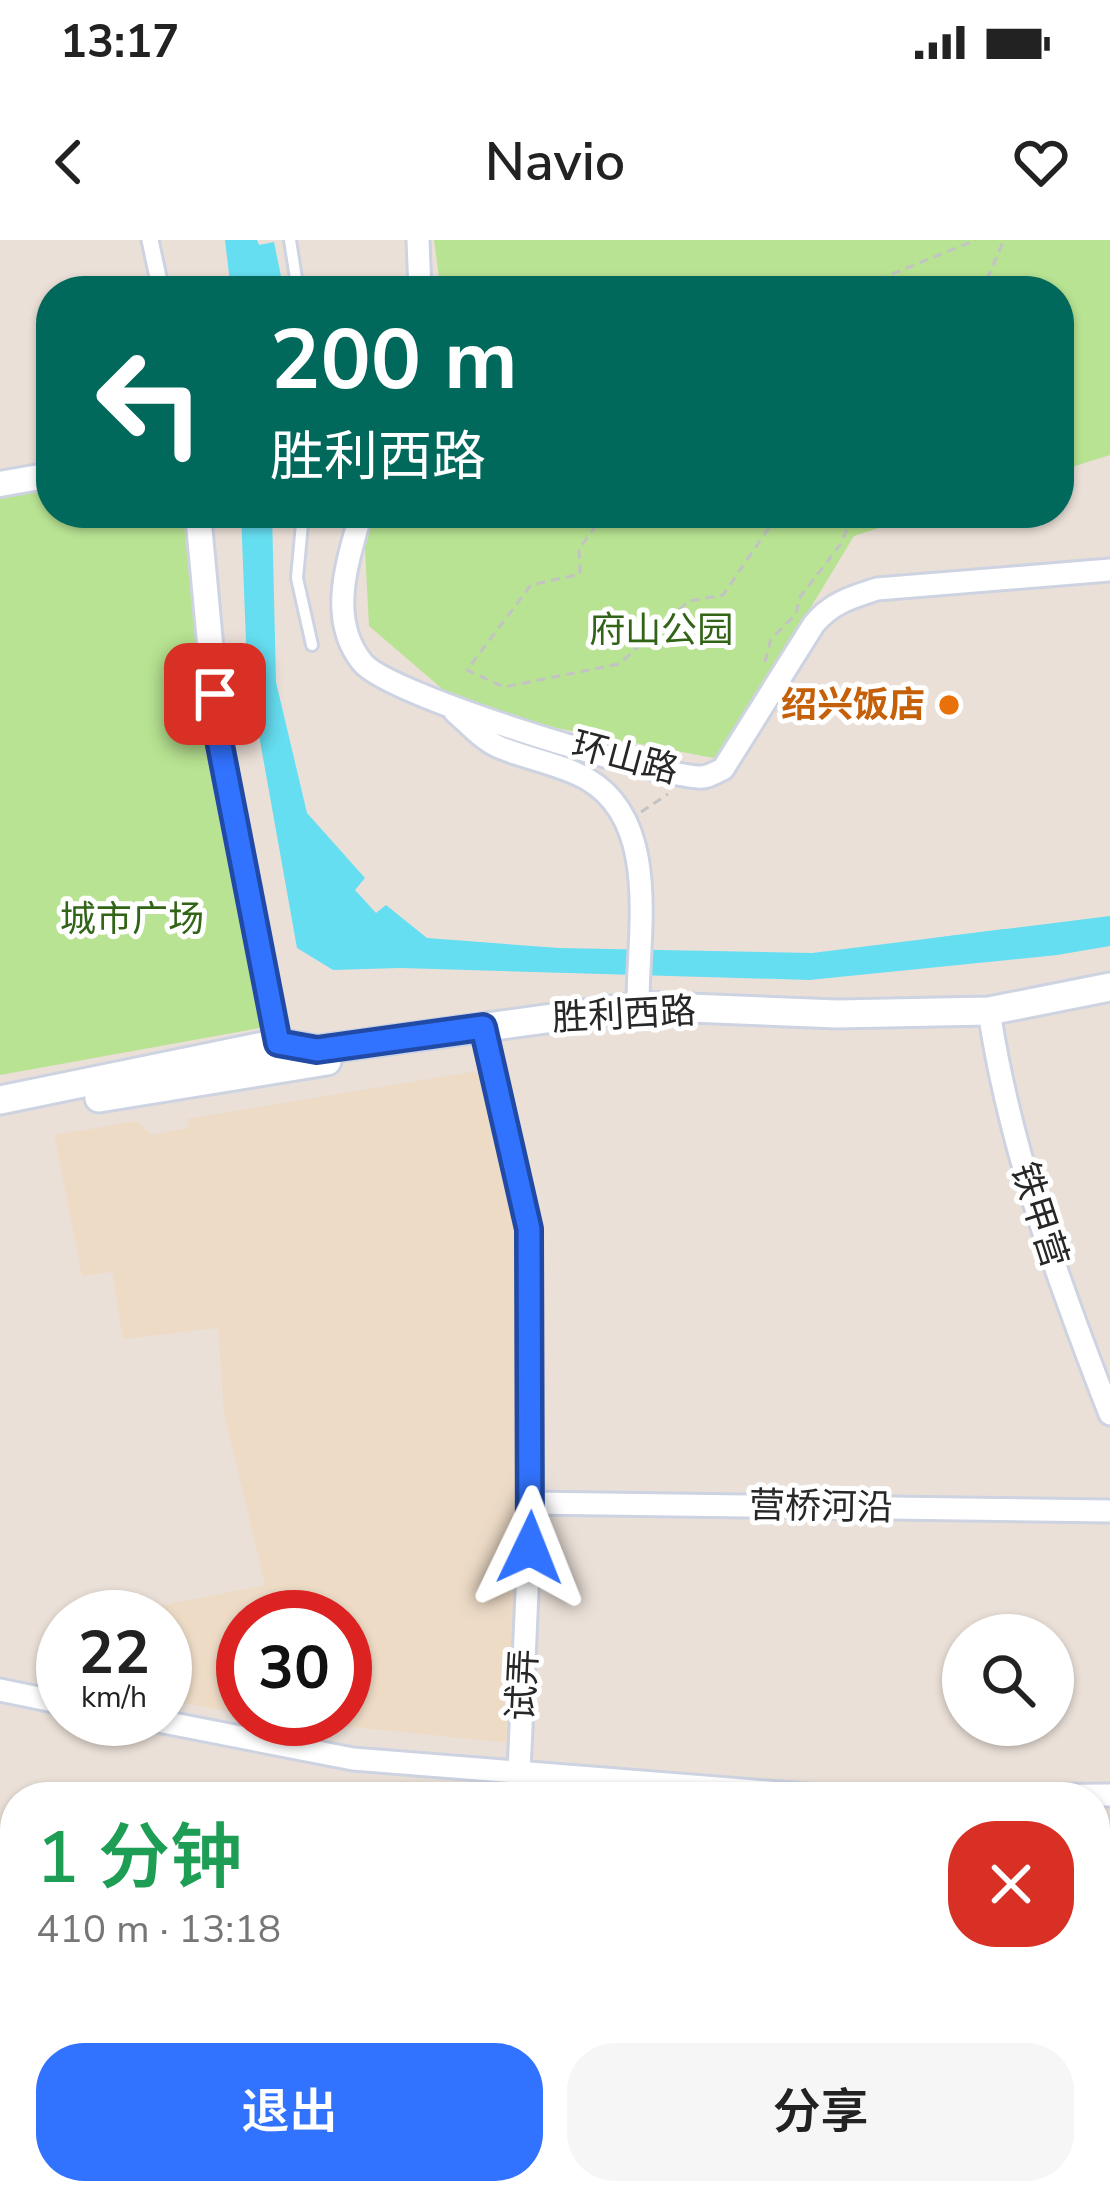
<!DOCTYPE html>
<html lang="zh">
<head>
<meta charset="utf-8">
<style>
  body { margin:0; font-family:"Nunito Sans","Noto Sans SC",sans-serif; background:#f6f6f6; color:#222; height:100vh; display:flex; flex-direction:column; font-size:45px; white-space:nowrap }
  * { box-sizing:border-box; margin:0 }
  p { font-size:39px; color:#767676 }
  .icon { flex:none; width:66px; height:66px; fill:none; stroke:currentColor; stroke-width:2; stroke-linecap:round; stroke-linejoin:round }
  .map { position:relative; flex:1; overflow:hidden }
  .side { position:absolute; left:0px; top:1542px; width:1110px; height:423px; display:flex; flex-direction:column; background:#fff; border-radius:48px 48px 0 0; box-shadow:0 3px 9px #0004 }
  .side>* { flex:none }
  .guide { position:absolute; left:36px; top:36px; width:1038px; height:252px; border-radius:48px; box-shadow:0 3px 9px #0004; background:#00695c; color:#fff; overflow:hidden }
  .controls { position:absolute; left:942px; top:1374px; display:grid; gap:24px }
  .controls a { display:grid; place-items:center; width:132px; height:132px; border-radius:50%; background:#fff; box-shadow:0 3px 9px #0004; font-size:60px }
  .speed { position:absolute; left:36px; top:1350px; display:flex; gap:24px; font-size:60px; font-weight:700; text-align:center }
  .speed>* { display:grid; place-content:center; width:156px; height:156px; border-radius:50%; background:#fff; box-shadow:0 3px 9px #0004; line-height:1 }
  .speed small { font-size:30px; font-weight:400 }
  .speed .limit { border:18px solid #d22; background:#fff; color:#111 }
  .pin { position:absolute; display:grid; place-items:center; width:102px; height:102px; color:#fff; margin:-51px; border-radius:24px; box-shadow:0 6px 18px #0006 }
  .me { position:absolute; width:132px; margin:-66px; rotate:2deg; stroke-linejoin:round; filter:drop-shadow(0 0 9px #0008) }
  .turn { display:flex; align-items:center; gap:42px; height:252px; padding:0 36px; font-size:54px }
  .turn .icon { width:156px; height:156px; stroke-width:2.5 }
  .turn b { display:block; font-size:84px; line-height:102px }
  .round { display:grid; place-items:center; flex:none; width:126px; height:126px; border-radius:48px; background:#f6f6f6 }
  .overview { display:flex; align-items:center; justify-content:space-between; height:204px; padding:0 36px }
  h1 { font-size:72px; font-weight:600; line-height:90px; color:#1e9e55 }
  .primary-button { display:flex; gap:24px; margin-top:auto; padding:24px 36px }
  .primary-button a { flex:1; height:138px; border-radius:48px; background:#3172fe; color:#fff; font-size:48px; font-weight:600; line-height:138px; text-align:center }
  .primary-button a+a { background:#f6f6f6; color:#222 }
  .status { display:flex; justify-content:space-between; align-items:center; height:84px; padding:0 60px; background:#fff; direction:ltr }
  .status svg { height:33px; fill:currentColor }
  header { display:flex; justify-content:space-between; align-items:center; height:156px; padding:0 36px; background:#fff; font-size:54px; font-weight:600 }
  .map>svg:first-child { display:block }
  .education { fill:#eddbc6 }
  .green { fill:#b8e392 }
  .water { fill:#66def1 }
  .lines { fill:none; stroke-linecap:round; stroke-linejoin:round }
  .stream { stroke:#66def1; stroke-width:6 }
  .service-casing { stroke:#cdd3e1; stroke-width:16 }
  .pedestrian-casing { stroke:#cdd3e1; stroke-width:21 }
  .minor-casing { stroke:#cdd3e1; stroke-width:27 }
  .tertiary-casing { stroke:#cdd3e1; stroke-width:30 }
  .secondary-casing { stroke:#cdd3e1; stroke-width:33 }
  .path { stroke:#c3c3c3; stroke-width:3; stroke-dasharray:9 6; stroke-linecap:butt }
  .service { stroke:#fff; stroke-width:10 }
  .pedestrian { stroke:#fff; stroke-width:15 }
  .minor { stroke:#fff; stroke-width:21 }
  .tertiary { stroke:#fff; stroke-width:24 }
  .secondary { stroke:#fff; stroke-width:27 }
  .route-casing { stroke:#204aa5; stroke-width:30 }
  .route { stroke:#3172fe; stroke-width:21 }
  .food-dot { fill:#e8710a; stroke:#fff; stroke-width:4.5 }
  .labels { text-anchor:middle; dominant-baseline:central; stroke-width:10; stroke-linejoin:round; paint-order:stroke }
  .park-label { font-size:36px; fill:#316417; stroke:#fff }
  .food-label { font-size:36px; font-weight:bold; fill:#c56008; stroke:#fff; text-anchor:end }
  .street-label { font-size:36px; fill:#272727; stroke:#fff }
</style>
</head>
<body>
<div class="status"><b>13:17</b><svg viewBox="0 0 49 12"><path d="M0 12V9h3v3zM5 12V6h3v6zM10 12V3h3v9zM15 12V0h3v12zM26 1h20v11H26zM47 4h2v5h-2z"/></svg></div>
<header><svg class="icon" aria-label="back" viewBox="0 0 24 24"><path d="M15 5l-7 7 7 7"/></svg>Navio<svg class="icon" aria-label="heart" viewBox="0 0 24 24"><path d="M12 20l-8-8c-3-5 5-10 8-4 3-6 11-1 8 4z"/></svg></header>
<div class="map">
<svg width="1110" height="1963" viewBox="0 0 1110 1963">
  <rect width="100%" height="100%" fill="#eae0d8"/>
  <!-- education -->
  <path class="education" d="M 489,829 L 529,989 L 510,1503 L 273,1479 L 345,1479 L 345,1377 L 243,1377 L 243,1474 L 165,1460 L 165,1377 L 108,1376 L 265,1345 L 224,1173 L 218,1088 L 123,1099 L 112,1032 L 82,1036 L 54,895 L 137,881 L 152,895 L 188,888 L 187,879 Z"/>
  <!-- green -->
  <path class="green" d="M 434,0 L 1110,0 L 1110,215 L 1059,231 L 1059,51 L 441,51 Z
    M 51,245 L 51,273 L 193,273 L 282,784 L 0,835 L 0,254 Z
    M 371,273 L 926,273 L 854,296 L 719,519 L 468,471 L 369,386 L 364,290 Z"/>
  <!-- water -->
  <path class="water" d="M 225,0 L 257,0 L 259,5 L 274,2 L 284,51 L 231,51 Z
    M 241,273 L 272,273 L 276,442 L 307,573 L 365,638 L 355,650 L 376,673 L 386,665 L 427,698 L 559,708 L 812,713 L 1110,676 L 1110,706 L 1057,715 L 809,740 L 400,728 L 333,730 L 297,708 L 247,428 Z"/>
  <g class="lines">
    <!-- stream -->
    <path class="stream" d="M 934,701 L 1005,692"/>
    <!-- service casing -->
    <g class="service-casing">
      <path id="service" d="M 290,0 L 298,51
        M 303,273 L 297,338 L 312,405"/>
    </g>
    <!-- pedestrian casing -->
    <g class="pedestrian-casing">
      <path id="pedestrian" d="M 150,0 L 161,51"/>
    </g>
    <!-- minor casing -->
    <g class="minor-casing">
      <path id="minor" d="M 418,0 L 420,51
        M 361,273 C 348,321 327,378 362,422 C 387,455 649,534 698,537 C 708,538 714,533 723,529 L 814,384 C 831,363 852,357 877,349 L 1110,330
        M 455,472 C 469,484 483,500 499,507 C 527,519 561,524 587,539 C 662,582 637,697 638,767
        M 989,771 C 1010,910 1059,1043 1110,1174
        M 483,787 L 529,989 L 531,1263 L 519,1532
        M 531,1263 L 1110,1271
        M 0,1450 L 63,1463
        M 148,1479 L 353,1519 L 831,1557
        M 866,1557 L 1110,1555
        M 0,1871 L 15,1877
        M 212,1950 L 245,1963"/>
    </g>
    <!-- tertiary casing -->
    <g class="tertiary-casing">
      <path id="tertiary" d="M 0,244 L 51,235
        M 198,273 L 219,500 L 282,822"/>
    </g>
    <!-- secondary casing -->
    <g class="secondary-casing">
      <path id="secondary" d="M 99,858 L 327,821
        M 0,860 L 278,803 L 317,810 L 641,766 L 837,774 L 989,771 L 1110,747"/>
    </g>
    <!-- path -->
    <path class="path" d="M 850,51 L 976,0
      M 990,51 L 993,45 L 987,39 L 1004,0
      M 605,273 L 579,309 L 580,334 L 531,345 L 467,430 L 504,447 L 619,424 L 689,361 L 723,355 L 772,283 L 770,273
      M 765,422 L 771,399 L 796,374 L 800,357 L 840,305 L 854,273
      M 641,572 L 668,554"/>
    <!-- service -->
    <use href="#service" class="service"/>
    <!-- pedestrian -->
    <use href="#pedestrian" class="pedestrian"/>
    <!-- minor -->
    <use href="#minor" class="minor"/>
    <!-- tertiary -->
    <use href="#tertiary" class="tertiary"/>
    <!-- secondary -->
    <use href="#secondary" class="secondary"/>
  </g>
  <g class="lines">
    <!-- route casing -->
    <g class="route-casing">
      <path id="route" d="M 215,454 L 219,500 L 278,803 L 317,810 L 483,787 L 529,989 L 530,1308"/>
    </g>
    <!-- route -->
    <use href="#route" class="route"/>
  </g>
  <!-- markers -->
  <circle class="food-dot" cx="949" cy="465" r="12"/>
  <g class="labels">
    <!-- park labels -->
    <g class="park-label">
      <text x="661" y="390">府山公园</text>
      <text x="132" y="679">城市广场</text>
    </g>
    <!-- food labels -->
    <g class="food-label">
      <text x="925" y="465">绍兴饭店</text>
    </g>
    <!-- street labels -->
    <g class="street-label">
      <text transform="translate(625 518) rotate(15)">环山路</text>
      <text transform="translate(624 775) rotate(-3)">胜利西路</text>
      <text transform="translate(1039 975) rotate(72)">铁甲营</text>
      <text transform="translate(821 1267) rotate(1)">营桥河沿</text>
      <text transform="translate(523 1445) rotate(-87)">试弄</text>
    </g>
  </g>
</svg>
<div class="controls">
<a><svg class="icon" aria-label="search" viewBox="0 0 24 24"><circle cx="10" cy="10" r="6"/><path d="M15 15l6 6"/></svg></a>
</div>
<div class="speed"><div>22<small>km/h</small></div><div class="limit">30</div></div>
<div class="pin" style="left:215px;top:454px;background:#d93025"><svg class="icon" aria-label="arrive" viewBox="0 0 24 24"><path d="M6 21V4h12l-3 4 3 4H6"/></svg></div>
<svg class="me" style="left:530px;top:1308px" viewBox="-20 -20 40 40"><path d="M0-17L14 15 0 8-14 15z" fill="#3172fe" stroke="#fff" stroke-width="4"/></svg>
<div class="guide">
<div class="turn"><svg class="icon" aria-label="left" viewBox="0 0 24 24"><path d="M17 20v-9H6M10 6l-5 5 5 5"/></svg><div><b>200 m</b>胜利西路</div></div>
</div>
<section class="side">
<div class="overview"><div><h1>1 分钟</h1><p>410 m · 13:18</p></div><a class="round" style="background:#d93025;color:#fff"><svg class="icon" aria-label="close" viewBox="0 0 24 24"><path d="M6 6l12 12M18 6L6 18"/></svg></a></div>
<div class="primary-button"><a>退出</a><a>分享</a></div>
</section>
</div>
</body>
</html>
